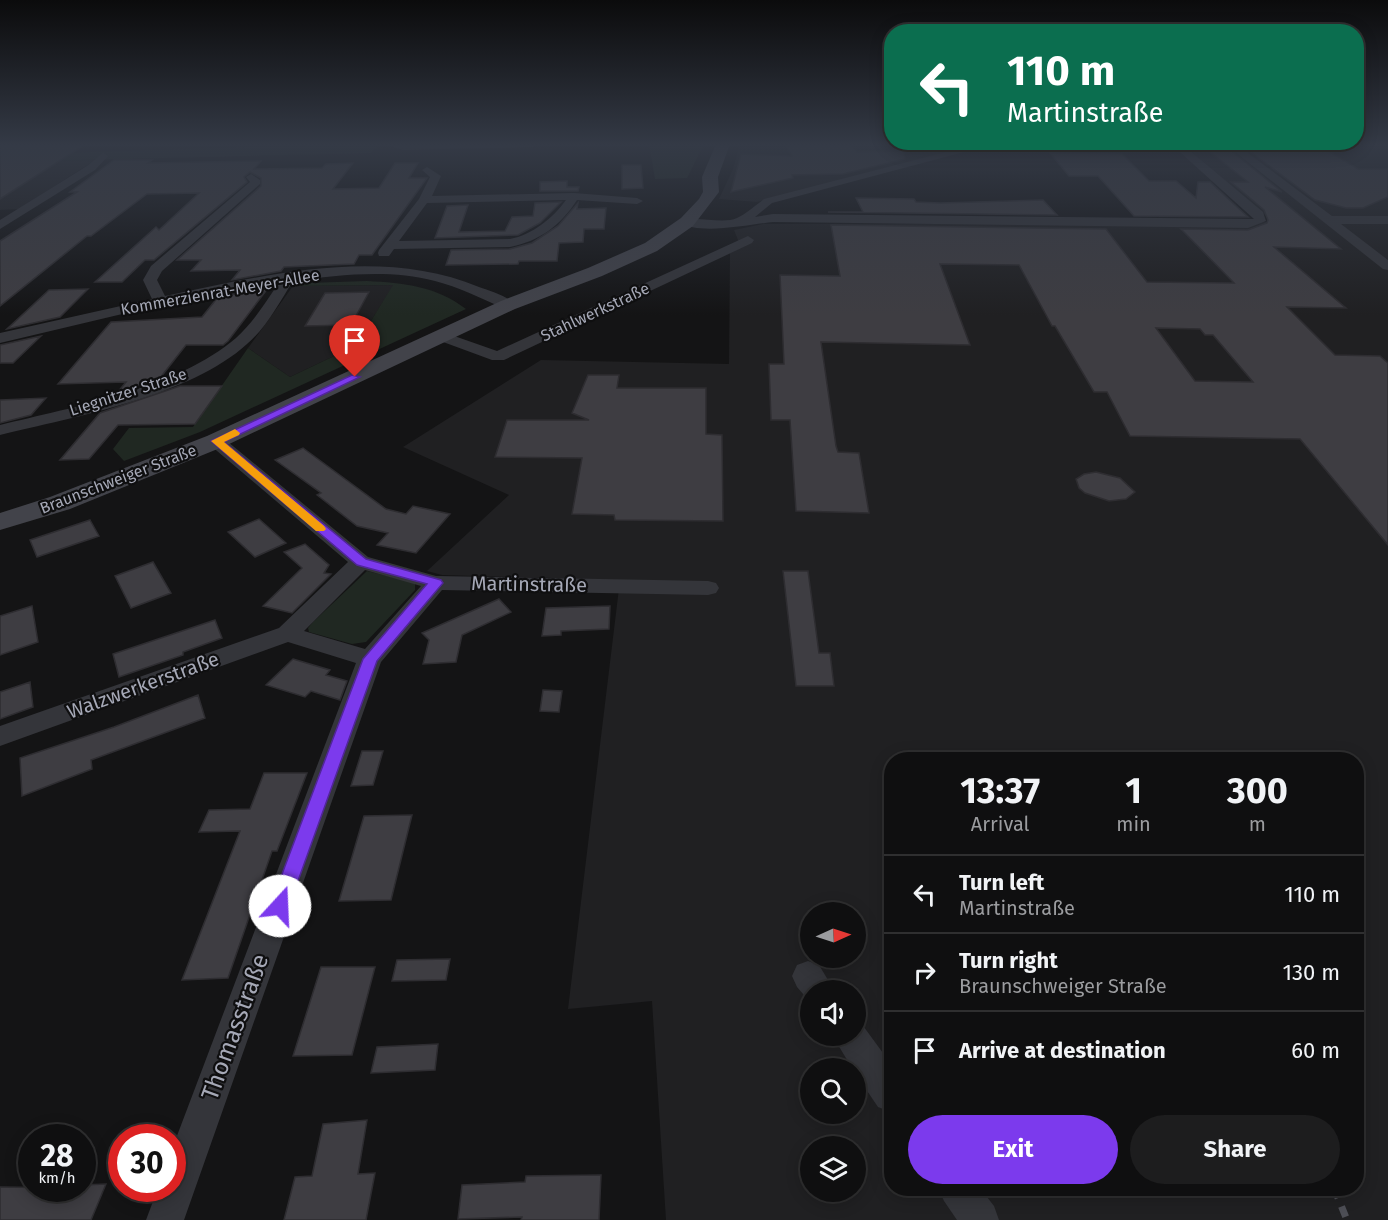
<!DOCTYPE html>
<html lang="en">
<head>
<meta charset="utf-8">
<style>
  body { margin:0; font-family:"Fira Sans",sans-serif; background:#1d1d1e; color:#f1f3f6; height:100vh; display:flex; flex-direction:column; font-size:22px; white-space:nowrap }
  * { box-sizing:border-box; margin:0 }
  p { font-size:20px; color:#9b9c9f }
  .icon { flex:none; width:33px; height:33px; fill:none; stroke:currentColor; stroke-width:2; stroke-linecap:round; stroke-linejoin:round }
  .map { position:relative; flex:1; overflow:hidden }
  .side { position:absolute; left:884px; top:752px; width:480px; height:444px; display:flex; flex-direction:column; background:#0f0f10; border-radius:24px; box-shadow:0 3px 15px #0003,0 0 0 2px #2f2f30 }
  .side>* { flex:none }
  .banner { position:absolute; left:884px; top:24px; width:480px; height:126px; border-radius:24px; box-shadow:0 3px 15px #0003,0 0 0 2px #2f2f30; background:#0b6e4f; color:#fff; overflow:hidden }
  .needle { width:39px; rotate:87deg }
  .tools { position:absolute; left:800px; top:902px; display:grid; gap:12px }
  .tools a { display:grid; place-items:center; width:66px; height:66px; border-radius:50%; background:#0f0f10; box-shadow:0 3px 15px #0003,0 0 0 2px #2f2f30; font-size:30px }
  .speed { position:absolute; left:18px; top:1124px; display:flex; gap:12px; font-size:30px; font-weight:700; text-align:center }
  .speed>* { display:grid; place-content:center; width:78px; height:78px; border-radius:50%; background:#0f0f10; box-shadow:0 3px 15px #0003,0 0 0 2px #2f2f30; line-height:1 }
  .speed small { font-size:15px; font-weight:400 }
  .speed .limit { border:9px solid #d22; background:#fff; color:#111 }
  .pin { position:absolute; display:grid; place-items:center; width:51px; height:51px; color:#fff; margin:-62px -26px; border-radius:50% 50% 50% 0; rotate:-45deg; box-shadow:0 0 6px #0007 }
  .pin .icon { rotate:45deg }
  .me { position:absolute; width:66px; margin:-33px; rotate:20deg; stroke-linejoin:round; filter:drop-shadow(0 0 4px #0008) }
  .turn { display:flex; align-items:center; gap:21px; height:126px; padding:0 24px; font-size:27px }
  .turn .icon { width:78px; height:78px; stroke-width:2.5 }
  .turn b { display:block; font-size:42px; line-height:51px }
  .eta { display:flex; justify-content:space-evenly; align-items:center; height:102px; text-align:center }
  .eta b { font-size:36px; font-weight:700; line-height:42px }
  .cta { display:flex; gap:12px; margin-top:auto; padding:12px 24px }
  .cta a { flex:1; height:69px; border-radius:36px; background:#7c3aed; color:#fff; font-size:24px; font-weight:700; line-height:69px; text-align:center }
  .cta a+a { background:#1d1d1e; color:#f1f3f6 }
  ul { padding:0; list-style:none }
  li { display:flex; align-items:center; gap:18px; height:78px; padding:0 24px; border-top:2px solid #2f2f30 }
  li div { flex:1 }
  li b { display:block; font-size:22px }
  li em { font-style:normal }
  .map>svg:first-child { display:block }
  .built { fill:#202022; fill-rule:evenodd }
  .green { fill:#202822 }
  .building { fill:#3e3d42; stroke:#2e2d31; stroke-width:1.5; fill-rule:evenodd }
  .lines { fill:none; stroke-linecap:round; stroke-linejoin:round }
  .street { fill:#34353a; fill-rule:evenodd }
  .secondary { fill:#42434a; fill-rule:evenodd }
  .rail { stroke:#4d4e55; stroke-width:7; stroke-dasharray:11 9; stroke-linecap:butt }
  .route { fill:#7c3aed; stroke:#51269a; stroke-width:1.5 }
  .slow { fill:#f59e0b }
  .labels { text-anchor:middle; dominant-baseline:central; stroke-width:4.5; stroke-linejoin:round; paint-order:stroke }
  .far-street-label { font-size:16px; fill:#a5a8b6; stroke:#0f0f10 }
  .street-label { font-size:20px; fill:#a5a8b6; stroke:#0f0f10 }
  .near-street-label { font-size:24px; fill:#a5a8b6; stroke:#0f0f10 }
</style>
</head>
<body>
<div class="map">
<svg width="1388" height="1220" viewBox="0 0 1388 1220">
  <rect width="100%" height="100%" fill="#141415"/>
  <!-- built -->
  <path class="built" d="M 740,144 L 982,144 L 757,202 L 719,199 L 733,169 Z
    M 1183,144 L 1388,144 L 1388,1220 L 666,1220 L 652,1001 L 568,1009 L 620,580 L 442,575 L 427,571 L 509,495 L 403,447 L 541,360 L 729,364 L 730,253 L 738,240 L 734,230 L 763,224 L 1273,222 ZM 891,759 L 1356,759 L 1356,1188 L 891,1188 ZM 810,912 L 855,912 L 855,957 L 810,957 ZM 810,990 L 855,990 L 855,1035 L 810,1035 ZM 810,1068 L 855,1068 L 855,1113 L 810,1113 ZM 810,1146 L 855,1146 L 855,1191 L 810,1191 Z
    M 95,160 L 19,209 L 0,210 L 0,162 Z
    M 394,285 L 369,324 L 372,338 L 290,377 L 248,348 L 293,286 Z"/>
  <!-- green -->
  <path class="green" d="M 341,144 L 380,144 L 371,153 L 0,162 L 0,155 Z
    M 649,144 L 704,144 L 687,178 L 655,179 Z
    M 367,281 C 404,283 436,286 466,309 L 200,432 L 124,461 L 113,449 L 129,428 L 193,427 L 248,348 L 290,377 L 372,338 L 369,324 L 393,285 L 293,286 L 307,283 Z
    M 367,571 L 411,582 L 415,584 L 415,590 L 366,642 L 352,644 L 309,632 L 308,628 L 313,622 Z"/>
  <!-- building -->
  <path class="building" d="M 0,144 L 86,144 L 0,199 Z
    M 851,144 L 857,152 L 904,151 L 905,159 L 843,174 L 792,175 L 793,178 L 731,192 L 741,154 L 792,156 L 786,146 Z
    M 1200,144 L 1223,144 L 1282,192 L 1265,187 L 1341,249 L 1274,247 L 1346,308 L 1287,307 L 1335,355 L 1380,356 L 1388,363 L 1388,545 L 1300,439 L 1130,436 L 1107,392 L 1094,392 L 1055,326 L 1052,326 L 1019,265 L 940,264 L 970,345 L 821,342 L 836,446 L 838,452 L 859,453 L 869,513 L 796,511 L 790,420 L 771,420 L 769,364 L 784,364 L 780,275 L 840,276 L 831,225 L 1106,229 L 1147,282 L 1234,283 L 1181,229 L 1248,230 L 1267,223 L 1268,220 L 1264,210 L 1231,182 L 1248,182 ZM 1156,328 L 1200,329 L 1205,335 L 1213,335 L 1253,382 L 1195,381 Z
    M 1240,144 L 1317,144 L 1358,169 L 1388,169 L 1388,197 L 1363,208 L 1346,208 L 1315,200 Z
    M 1050,153 L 1122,154 L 1149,181 L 1176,181 L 1196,198 L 1198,182 L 1210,182 L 1248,217 L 1134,216 L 1098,176 L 1069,176 Z
    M 114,160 L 152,160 L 148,163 L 261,161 L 254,169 L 322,168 L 326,164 L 353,163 L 333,189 L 379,188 L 395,163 L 418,163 L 409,178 L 427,178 L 372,255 L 359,255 L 354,264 L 284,267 L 281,271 L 232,280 L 240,270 L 191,271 L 201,260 L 177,260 L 261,186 L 261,178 L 250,172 L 244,177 L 247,182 L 154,260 L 145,260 L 122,282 L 95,282 L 156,227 L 159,230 L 199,193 L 147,194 L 91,236 L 87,236 L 0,306 L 0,241 L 77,192 L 70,192 Z
    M 622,165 L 641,165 L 643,188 L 622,189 Z
    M 567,181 L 567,187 L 579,187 L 578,191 L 540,191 L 540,182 Z
    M 856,198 L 914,199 L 916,202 L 940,203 L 1043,200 L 1057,215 L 828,212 L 863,212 Z
    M 561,202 L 540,223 L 518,235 L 435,238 L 447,206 L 468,205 L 459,232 L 505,231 L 512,217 L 533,216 L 535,203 Z
    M 578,203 L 577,209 L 606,208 L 604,229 L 584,229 L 583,242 L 559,243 L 557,261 L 519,261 L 518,264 L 446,265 L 451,250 L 510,249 L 532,243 L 558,226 Z
    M 268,288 L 228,341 L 223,345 L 186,345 L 160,378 L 117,393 L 126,382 L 58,384 L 111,322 L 202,317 L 218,297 Z
    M 88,289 L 60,317 L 7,329 L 49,290 Z
    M 369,292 L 351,325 L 305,326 L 325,293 Z
    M 41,336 L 13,363 L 0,363 L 0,345 Z
    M 588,375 L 619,375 L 617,388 L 706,388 L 706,434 L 722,435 L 723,521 L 615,520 L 614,515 L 572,514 L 582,458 L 495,457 L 507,420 L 589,420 L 572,413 Z
    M 180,386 L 222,386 L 195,424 L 118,425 L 89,459 L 60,460 L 100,413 Z
    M 46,398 L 31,415 L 0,423 L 0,400 Z
    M 303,448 L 386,509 L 406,514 L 413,506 L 450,514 L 416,553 L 377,545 L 388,533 L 357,526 L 317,495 L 321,493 L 275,460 Z
    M 1096,472 L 1120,478 L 1135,492 L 1126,499 L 1109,501 L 1085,493 L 1079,488 L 1076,479 L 1084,474 Z
    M 259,519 L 286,543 L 255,557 L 228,532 Z
    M 90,520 L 99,536 L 37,557 L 30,540 Z
    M 305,544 L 329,565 L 324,573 L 331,574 L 292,613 L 263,606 L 302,568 L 284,552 Z
    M 153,562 L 171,593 L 131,608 L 115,576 Z
    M 783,571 L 808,571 L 819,653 L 830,653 L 834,686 L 796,686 Z
    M 499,599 L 511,612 L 462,635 L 456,662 L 423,664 L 429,640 L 422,633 Z
    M 32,606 L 38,642 L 0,655 L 0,616 Z
    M 610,606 L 609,629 L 561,631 L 561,635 L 542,636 L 546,608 Z
    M 215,620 L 222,638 L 183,652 L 183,655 L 119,677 L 113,654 Z
    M 293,659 L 330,670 L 326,675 L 347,681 L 340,700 L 311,691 L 305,697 L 266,685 Z
    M 30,682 L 33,707 L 0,719 L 0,692 Z
    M 543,690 L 562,691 L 559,712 L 540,711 Z
    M 198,695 L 205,718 L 91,760 L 92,769 L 22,796 L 20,758 L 114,727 Z
    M 362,751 L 383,751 L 373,785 L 351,786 Z
    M 264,773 L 307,773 L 277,851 L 272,851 L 228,978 L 182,980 L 240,831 L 199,832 L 209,810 L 250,809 Z
    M 412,815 L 391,900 L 339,901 L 364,816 Z
    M 450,959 L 446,980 L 392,981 L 397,960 Z
    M 321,967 L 375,967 L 352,1055 L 293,1056 Z
    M 438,1044 L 435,1070 L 371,1073 L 377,1047 Z
    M 367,1120 L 358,1174 L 375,1173 L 366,1220 L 284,1220 L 295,1177 L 312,1176 L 323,1124 Z
    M 601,1175 L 599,1220 L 521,1220 L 522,1217 L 458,1219 L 462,1185 L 525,1182 L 526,1176 Z
    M 106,1184 L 91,1220 L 0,1220 L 0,1187 L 82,1188 L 82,1185 Z"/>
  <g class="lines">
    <!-- street -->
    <path class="street" d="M 385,144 L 538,144 L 533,147 L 403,150 Z
      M 977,144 L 994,144 L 772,203 L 755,217 L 773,214 L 1254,219 L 1171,144 L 1182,144 L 1263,212 L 1266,221 L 1248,228 L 773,222 C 752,224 697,236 681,222 C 691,214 722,225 737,218 C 746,214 756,205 764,199 Z
      M 1225,144 L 1236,144 L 1332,216 L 1388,216 L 1388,224 L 1341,224 L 1388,260 L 1388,270 L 1383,269 Z
      M 103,153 L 108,156 L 95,170 L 0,229 L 0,220 L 87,166 Z
      M 427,167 L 441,176 L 432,196 L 574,193 L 637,198 L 643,201 L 637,204 L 577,200 C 561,225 540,241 510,247 L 394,249 L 389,256 L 379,256 L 378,253 L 379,250 L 419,199 L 430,177 L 422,170 ZM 566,200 C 553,218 532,235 510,239 L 399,241 L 427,203 Z
      M 251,174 L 260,180 L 260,184 L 162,271 L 157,280 L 165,296 C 266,275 380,246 479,287 C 490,291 508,296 515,305 L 513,308 L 503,308 C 481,298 458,287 435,281 C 389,269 339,275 293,281 C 279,303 267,327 247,344 C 190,396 74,417 0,435 L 0,425 C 73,407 178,388 236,338 C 253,323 265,303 278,284 L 156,306 L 0,343 L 0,333 L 152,299 L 143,280 L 151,266 L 250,182 L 246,177 Z
      M 748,236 L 754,240 L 752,243 L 504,360 L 492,360 L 435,339 L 432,336 L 440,331 L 497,351 Z
      M 216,436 L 222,437 L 368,557 L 436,576 L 708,581 L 716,583 L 719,588 L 716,593 L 708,595 L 442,590 L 381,662 L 184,1220 L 146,1220 L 158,1188 L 172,1188 L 172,1149 L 356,663 L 288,642 L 0,746 L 0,726 L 279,628 L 348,562 L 210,445 L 207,441 L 210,437 ZM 365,570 L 421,586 L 365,649 L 304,631 Z
      M 808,961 L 819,965 L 834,990 L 810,990 L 810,1002 L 797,987 L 792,976 L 797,965 Z
      M 855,1021 L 861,1023 L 891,1064 L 891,1112 L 878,1107 L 855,1073 L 855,1068 L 852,1068 L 832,1035 L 855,1035 Z
      M 938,1188 L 980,1188 L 994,1206 L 999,1220 L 957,1220 L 944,1201 Z"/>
    <!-- secondary -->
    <path class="secondary" d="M 716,144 L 730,144 L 718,177 L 719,192 L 693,226 L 657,251 L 602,276 L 515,309 L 225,446 L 70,509 L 0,530 L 0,513 L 50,497 L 207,436 L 501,301 L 588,268 L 645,243 L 681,218 L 699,199 L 703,192 L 702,177 Z"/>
    <!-- rail -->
    <path class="rail" d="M 1334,1188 L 1347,1220"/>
  </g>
  <!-- sky -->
  <linearGradient id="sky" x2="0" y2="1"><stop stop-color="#0b0b0c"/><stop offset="0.46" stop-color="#343a46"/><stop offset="1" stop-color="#343a46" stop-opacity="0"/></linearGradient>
  <rect width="1388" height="315" fill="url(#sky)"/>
  <!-- route -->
  <path class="route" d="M 352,375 L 360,377 L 224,442 L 366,559 L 441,580 L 443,583 L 377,661 L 289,906 L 286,912 L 280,914 L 273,912 L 270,906 L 363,659 L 427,584 L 357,565 L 211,441 Z"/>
  <!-- slow -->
  <path class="slow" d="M 235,429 L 240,433 L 239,435 L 224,442 L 324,526 L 326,529 L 324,531 L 316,531 L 211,441 Z"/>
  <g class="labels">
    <!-- far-street labels -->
    <g class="far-street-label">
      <text transform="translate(220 292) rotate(-10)">Kommerzienrat-Meyer-Allee</text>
      <text transform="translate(595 312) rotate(-25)">Stahlwerkstraße</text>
      <text transform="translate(128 392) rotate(-18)">Liegnitzer Straße</text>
      <text transform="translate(118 479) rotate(-21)">Braunschweiger Straße</text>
    </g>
    <!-- street labels -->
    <g class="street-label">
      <text transform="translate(529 584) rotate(1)">Martinstraße</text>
      <text transform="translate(143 685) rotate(-20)">Walzwerkerstraße</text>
    </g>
    <!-- near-street labels -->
    <g class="near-street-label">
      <text transform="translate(235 1027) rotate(-70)">Thomasstraße</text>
    </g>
  </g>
</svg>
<div class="tools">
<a><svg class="needle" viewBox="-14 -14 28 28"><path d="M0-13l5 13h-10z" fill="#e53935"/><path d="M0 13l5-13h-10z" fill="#9b9c9f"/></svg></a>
<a><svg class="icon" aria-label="sound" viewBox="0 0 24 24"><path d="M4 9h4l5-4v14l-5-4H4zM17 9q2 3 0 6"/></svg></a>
<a><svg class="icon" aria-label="search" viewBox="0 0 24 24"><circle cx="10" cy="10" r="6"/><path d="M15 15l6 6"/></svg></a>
<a><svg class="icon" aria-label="layers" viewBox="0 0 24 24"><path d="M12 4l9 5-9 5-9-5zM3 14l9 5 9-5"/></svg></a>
</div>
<div class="speed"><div>28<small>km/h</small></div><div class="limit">30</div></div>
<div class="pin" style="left:355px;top:377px;background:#d93025"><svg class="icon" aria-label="arrive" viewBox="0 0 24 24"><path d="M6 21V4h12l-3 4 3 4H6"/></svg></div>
<svg class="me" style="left:280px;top:906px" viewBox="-20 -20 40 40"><circle r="19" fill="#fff"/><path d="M0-13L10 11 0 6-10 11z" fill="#7c3aed"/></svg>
<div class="banner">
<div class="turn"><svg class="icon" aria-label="left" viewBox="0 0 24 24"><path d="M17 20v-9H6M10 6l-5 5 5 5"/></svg><div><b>110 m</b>Martinstraße</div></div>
</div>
<section class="side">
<div class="eta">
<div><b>13:37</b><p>Arrival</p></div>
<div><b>1</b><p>min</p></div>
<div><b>300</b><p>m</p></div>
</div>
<ul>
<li><svg class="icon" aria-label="left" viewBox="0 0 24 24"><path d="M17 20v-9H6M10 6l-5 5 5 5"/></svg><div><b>Turn left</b><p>Martinstraße</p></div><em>110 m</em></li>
<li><svg class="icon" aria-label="right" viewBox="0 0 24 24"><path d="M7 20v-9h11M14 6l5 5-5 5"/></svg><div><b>Turn right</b><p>Braunschweiger Straße</p></div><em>130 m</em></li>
<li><svg class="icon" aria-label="arrive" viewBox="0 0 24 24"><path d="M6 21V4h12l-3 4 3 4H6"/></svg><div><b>Arrive at destination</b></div><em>60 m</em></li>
</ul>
<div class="cta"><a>Exit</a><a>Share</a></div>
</section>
</div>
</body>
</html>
